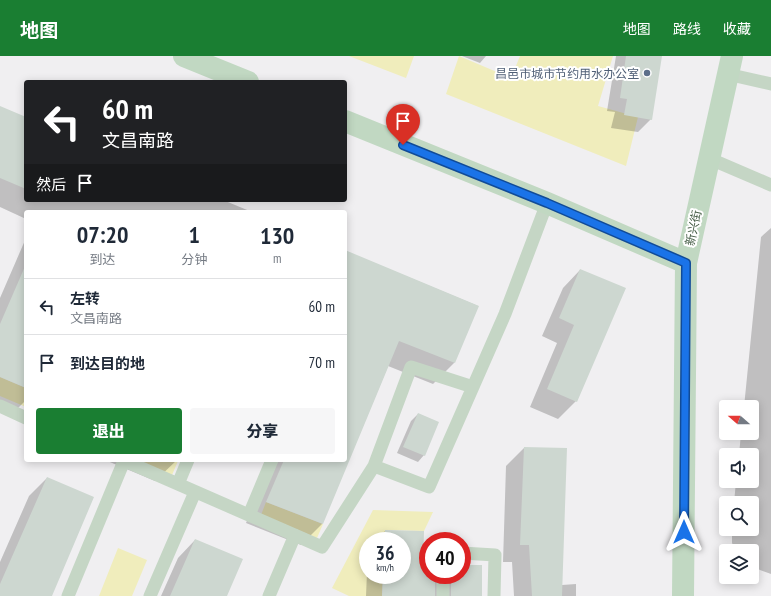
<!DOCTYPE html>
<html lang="zh">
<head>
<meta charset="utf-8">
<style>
  body { margin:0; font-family:"PT Sans Narrow","Noto Sans SC",sans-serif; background:#f6f6f7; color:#1f2937; height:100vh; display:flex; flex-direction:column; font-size:15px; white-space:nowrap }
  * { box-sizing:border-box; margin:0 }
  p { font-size:13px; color:#747a83 }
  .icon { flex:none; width:22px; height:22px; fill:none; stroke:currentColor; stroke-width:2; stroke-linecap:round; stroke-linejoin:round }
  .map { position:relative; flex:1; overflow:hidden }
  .panel { position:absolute; left:24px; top:154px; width:323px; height:252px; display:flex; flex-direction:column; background:#fff; border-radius:4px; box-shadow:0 2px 10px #0003 }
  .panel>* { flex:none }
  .guide { position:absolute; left:24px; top:24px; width:323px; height:122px; border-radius:4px; box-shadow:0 2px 10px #0003; background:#202124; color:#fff; overflow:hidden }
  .needle { width:26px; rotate:290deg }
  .buttons { position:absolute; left:719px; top:344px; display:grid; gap:8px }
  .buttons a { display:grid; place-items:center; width:40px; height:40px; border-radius:4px; background:#fff; box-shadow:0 2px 10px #0003; font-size:20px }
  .speed { position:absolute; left:359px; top:476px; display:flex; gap:8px; font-size:20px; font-weight:700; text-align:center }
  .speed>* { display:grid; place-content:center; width:52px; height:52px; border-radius:50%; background:#fff; box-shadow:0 2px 10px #0003; line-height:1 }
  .speed small { font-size:10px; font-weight:400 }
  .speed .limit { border:6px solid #d22; background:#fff; color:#111 }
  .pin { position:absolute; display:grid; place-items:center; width:34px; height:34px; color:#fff; margin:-41px -17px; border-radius:50% 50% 50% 0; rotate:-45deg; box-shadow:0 0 4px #0007 }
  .pin .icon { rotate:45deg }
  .me { position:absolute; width:44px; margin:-22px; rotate:0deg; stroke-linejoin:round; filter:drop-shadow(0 0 3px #0008) }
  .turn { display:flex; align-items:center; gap:14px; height:84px; padding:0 12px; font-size:18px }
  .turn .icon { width:52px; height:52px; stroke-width:2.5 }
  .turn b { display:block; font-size:28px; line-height:34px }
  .then { display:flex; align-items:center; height:38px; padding:0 12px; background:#0003; gap:8px; font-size:15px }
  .eta { display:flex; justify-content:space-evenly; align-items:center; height:68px; text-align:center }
  .eta b { font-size:24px; font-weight:800; line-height:28px }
  .primary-button { display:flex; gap:8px; margin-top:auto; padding:8px 12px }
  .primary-button a { flex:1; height:46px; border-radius:4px; background:#1a7e32; color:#fff; font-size:16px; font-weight:800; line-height:46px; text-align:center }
  .primary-button a+a { background:#f6f6f7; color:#1f2937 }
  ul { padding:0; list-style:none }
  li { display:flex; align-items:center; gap:12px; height:56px; padding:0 12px; border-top:1px solid #e0e1e3 }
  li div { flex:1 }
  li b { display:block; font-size:15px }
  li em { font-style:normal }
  header { display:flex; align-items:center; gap:24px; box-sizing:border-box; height:56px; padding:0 20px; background:#1a7e32; color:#fff }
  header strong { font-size:19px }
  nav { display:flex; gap:22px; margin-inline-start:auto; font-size:14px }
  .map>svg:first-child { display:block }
  .green { fill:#f0edbc }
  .shadow { fill:#0003 }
  .building { fill:#cdd7d0 }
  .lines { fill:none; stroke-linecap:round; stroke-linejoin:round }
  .lane { stroke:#c5d6c5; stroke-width:13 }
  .secondary { stroke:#c1d8c2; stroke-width:22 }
  .route-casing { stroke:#114b97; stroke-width:10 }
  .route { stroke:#1a73e8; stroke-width:7 }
  .service-dot { fill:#5c6f8a; stroke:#fff; stroke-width:1.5 }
  .labels { text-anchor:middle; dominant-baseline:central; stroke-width:4; stroke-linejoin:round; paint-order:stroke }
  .service-label { font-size:12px; fill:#4e5e75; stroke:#fff; text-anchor:end }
  .street-label { font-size:12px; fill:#465d47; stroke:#fff }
</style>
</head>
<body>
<header>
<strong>地图</strong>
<nav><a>地图</a><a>路线</a><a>收藏</a></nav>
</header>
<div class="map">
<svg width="771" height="540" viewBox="0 0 771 540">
  <rect width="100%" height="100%" fill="#f0eff1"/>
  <!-- green -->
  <path class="green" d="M 349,0 L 414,0 L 406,22 Z
    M 459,0 L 511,22 L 520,0 L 613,0 L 598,50 L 638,61 L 626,110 L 446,38 Z
    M 0,321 L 26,332 L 26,351 L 0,340 Z
    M 138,404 L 176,404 L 178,405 L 172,419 Z
    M 266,446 L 323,468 L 317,482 L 261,459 Z
    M 373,454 L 433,456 L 424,475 L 385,474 L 385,485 L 368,485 L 368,519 L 383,519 L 382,540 L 349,540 L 332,532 Z
    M 118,492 L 147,504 L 132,540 L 99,540 Z"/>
  <!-- shadow -->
  <path class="shadow" d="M 462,0 L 486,0 L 480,7 Z
    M 616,0 L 661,0 L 651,63 L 638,76 L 611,72 L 615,56 L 607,55 Z
    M 0,51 L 26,62 L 26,144 L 223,144 L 252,156 L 26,156 L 26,163 L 0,151 Z
    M 771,172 L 771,518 L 760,514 L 752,509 L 752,495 L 736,495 L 732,487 L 732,473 L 752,473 L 752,447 L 734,447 L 736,425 L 752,425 L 752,399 L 739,399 L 741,377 L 752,377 L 752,351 L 744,351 L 761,181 Z
    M 26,182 L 26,344 L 13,357 L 0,351 L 0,242 Z
    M 345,195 L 478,250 L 454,307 L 433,328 L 388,310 L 322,468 L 301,489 L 246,467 L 273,404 L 345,404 Z
    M 580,214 L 576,345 L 558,363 L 530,351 L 557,287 L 542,280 L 563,232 Z
    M 418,358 L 424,399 L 418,406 L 397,397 L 411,365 Z
    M 524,392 L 562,529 L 576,528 L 576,540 L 514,540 L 512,506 L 503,506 L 506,410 Z
    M 105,404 L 177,404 L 155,425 Z
    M 47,422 L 51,540 L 0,540 L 0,506 L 29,440 Z
    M 385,475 L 423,476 L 422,510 L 428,510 L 428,519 L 462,519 L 462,510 L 481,540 L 366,540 L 368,492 L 368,519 L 402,519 L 402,485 L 375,485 Z
    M 195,484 L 226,540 L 161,540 L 178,502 Z"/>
  <!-- building -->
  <path class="building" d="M 626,0 L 662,0 L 652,64 L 624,59 L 627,43 L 620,42 Z
    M 0,50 L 26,61 L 26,133 L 0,122 Z
    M 345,194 L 479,250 L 455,307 L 399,285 L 323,468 L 266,446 L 284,404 L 345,404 Z
    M 26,208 L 26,332 L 0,321 L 0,268 Z
    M 580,213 L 626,232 L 577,346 L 547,333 L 574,269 L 559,262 Z
    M 418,357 L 439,366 L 425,400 L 403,391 Z
    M 524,391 L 567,392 L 562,540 L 532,540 L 529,489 L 520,489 Z
    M 47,421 L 94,441 L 52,540 L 0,540 L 0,528 Z
    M 385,474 L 424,475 L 423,509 L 428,509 L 428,519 L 435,519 L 435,540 L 382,540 L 383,519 L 402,519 L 402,485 L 385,485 Z
    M 195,483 L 243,503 L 227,540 L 170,540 Z
    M 462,509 L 482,509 L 482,540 L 451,540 L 451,519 L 462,519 Z"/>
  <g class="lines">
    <!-- lane -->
    <path class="lane" d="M 727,18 L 771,28
      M 708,102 L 771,129
      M 0,350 L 26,362
      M 123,404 L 322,491 L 374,410 L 429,431 L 505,258 L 547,147
      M 374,410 L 411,311 L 473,331
      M 178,428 L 188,404
      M 249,459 L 272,404
      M 462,497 L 495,499 L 494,540
      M 68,540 L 124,405
      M 150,540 L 195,436
      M 269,540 L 295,479
      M 443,540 L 443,519"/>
    <!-- secondary -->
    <path class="secondary" d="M 184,0 L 248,26
      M 345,65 L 547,147 L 686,207
      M 683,540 L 686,207 L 732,0"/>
  </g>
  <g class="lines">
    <!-- route casing -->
    <g class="route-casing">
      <path id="route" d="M 403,89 L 547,147 L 686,207 L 684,476"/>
    </g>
    <!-- route -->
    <use href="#route" class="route"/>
  </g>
  <!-- markers -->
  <circle class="service-dot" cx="647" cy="17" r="4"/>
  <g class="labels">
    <!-- service labels -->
    <g class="service-label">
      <text x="639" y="17">昌邑市城市节约用水办公室</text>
    </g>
    <!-- street labels -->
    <g class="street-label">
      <text transform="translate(693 172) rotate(-78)">新兴街</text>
    </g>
  </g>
</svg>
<div class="buttons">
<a><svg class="needle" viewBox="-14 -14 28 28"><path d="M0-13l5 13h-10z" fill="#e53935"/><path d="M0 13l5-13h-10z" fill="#747a83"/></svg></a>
<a><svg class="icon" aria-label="sound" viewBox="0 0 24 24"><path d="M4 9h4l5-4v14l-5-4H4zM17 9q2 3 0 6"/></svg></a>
<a><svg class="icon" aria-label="search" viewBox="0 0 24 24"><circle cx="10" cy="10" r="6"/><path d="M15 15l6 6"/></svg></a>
<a><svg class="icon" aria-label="layers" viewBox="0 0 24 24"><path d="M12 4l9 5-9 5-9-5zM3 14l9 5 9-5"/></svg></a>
</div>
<div class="speed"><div>36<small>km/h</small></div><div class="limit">40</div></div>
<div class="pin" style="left:403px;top:89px;background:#d93025"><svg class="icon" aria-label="arrive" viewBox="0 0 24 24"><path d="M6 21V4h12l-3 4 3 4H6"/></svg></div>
<svg class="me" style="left:684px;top:476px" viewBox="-20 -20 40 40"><path d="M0-17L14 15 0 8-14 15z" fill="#1a73e8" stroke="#fff" stroke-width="4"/></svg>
<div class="guide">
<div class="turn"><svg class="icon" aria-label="left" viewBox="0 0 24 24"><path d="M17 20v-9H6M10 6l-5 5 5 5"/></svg><div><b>60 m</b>文昌南路</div></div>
<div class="then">然后<svg class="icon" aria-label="arrive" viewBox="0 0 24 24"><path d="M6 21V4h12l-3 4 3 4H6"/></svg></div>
</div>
<section class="panel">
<div class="eta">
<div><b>07:20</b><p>到达</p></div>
<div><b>1</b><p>分钟</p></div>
<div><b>130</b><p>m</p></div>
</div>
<ul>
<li><svg class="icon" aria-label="left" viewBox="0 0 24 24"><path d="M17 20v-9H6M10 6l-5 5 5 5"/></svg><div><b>左转</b><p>文昌南路</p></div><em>60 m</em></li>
<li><svg class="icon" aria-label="arrive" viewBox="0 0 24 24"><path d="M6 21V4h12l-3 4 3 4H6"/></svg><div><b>到达目的地</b></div><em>70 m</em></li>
</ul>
<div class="primary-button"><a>退出</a><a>分享</a></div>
</section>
</div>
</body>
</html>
